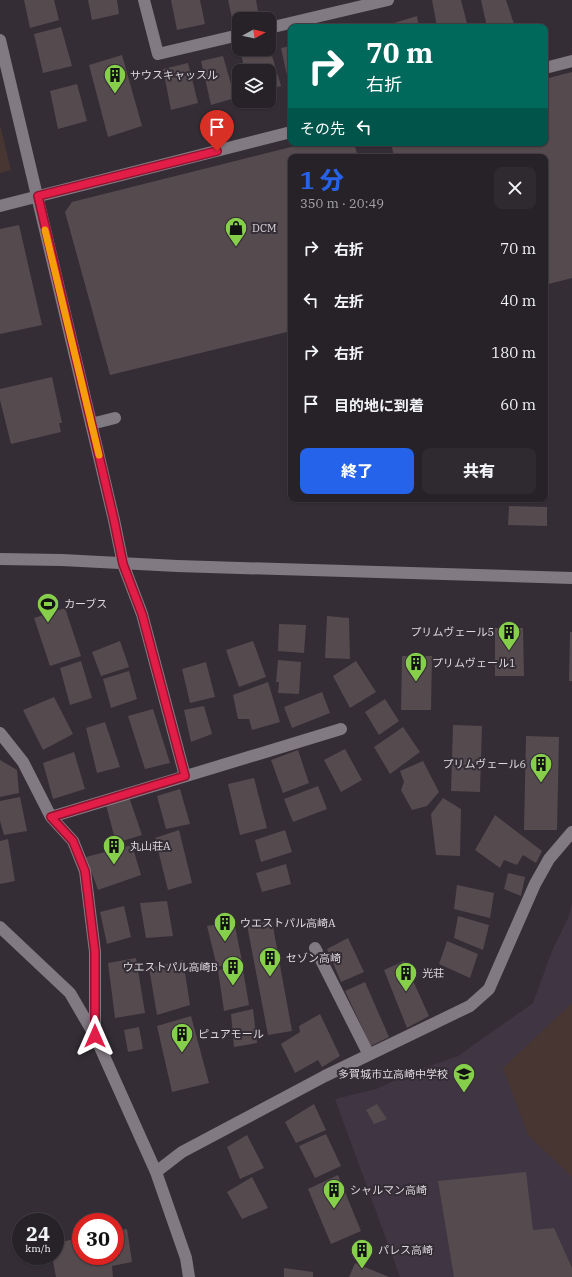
<!DOCTYPE html>
<html lang="ja">
<head>
<meta charset="utf-8">
<style>
  body { margin:0; font-family:"IBM Plex Serif","Noto Sans JP",serif; background:#2f2a30; color:#f1f3f6; height:100vh; display:flex; flex-direction:column; font-size:15px; white-space:nowrap }
  * { box-sizing:border-box; margin:0 }
  p { font-size:13px; color:#a4a4a8 }
  .icon { flex:none; width:22px; height:22px; fill:none; stroke:currentColor; stroke-width:2; stroke-linecap:round; stroke-linejoin:round }
  .map { position:relative; flex:1; overflow:hidden }
  .side { position:absolute; left:288px; top:154px; width:260px; height:348px; display:flex; flex-direction:column; background:#272228; border-radius:8px; box-shadow:0 1px 3px #0004,0 0 0 1px #433f45 }
  .side>* { flex:none }
  .banner { position:absolute; left:288px; top:24px; width:260px; height:122px; border-radius:8px; box-shadow:0 1px 3px #0004,0 0 0 1px #433f45; background:#00695c; color:#fff; overflow:hidden }
  .needle { width:26px; rotate:82deg }
  .controls { position:absolute; left:232px; top:12px; display:grid; gap:8px }
  .controls a { display:grid; place-items:center; width:44px; height:44px; border-radius:8px; background:#272228; box-shadow:0 1px 3px #0004,0 0 0 1px #433f45; font-size:20px }
  .speed { position:absolute; left:12px; top:1213px; display:flex; gap:8px; font-size:20px; font-weight:700; text-align:center }
  .speed>* { display:grid; place-content:center; width:52px; height:52px; border-radius:50%; background:#272228; box-shadow:0 1px 3px #0004,0 0 0 1px #433f45; line-height:1 }
  .speed small { font-size:10px; font-weight:400 }
  .speed .limit { border:6px solid #d22; background:#fff; color:#111 }
  .pin { position:absolute; display:grid; place-items:center; width:34px; height:34px; color:#fff; margin:-41px -17px; border-radius:50% 50% 50% 0; rotate:-45deg; box-shadow:0 0 4px #0007 }
  .pin .icon { rotate:45deg }
  .me { position:absolute; width:44px; margin:-22px; rotate:0deg; stroke-linejoin:round; filter:drop-shadow(0 0 3px #0008) }
  .turn { display:flex; align-items:center; gap:14px; height:84px; padding:0 12px; font-size:18px }
  .turn .icon { width:52px; height:52px; stroke-width:2.5 }
  .turn b { display:block; font-size:28px; line-height:34px }
  .then { display:flex; align-items:center; height:38px; padding:0 12px; background:#0003; gap:8px; font-size:15px }
  .round { display:grid; place-items:center; flex:none; width:42px; height:42px; border-radius:8px; background:#2f2a30 }
  .overview { display:flex; align-items:center; justify-content:space-between; height:68px; padding:0 12px }
  h1 { font-size:24px; font-weight:800; line-height:30px; color:#2563eb }
  .action { display:flex; gap:8px; margin-top:auto; padding:8px 12px }
  .action a { flex:1; height:46px; border-radius:8px; background:#2563eb; color:#fff; font-size:16px; font-weight:800; line-height:46px; text-align:center }
  .action a+a { background:#2f2a30; color:#f1f3f6 }
  ul { padding:0; list-style:none }
  li { display:flex; align-items:center; gap:12px; height:52px; padding:0 12px }
  li div { flex:1 }
  li b { display:block; font-size:15px }
  li em { font-style:normal }
  .map>svg:first-child { display:block }
  .built { fill:#403542 }
  .green { fill:#483632 }
  .building { fill:#554a4e }
  .lines { fill:none; stroke-linecap:round; stroke-linejoin:round }
  .minor { stroke:#827a83; stroke-width:12 }
  .route-casing { stroke:#92132f; stroke-width:10 }
  .route { stroke:#e11d48; stroke-width:7 }
  .slow { stroke:#f59e0b; stroke-width:7 }
  .labels { text-anchor:middle; dominant-baseline:central; stroke-width:4; stroke-linejoin:round; paint-order:stroke }
  .poi-label { font-size:11px; fill:#dedadf; stroke:#342d35; text-anchor:start }
</style>
</head>
<body>
<div class="map">
<svg width="572" height="1277" viewBox="0 0 572 1277">
  <rect width="100%" height="100%" fill="#342d35"/>
  <!-- built -->
  <path class="built" d="M 572,903 L 572,1277 L 400,1277 L 335,1099 L 376,1089 L 415,1071 L 458,1056 L 533,1003 L 552,951 L 569,916 Z"/>
  <!-- green -->
  <path class="green" d="M 0,125 L 11,170 L 0,173 Z
    M 572,1003 L 572,1177 L 528,1135 L 503,1068 Z"/>
  <!-- building -->
  <path class="building" d="M 24,0 L 54,0 L 59,20 L 30,28 Z
    M 88,0 L 117,0 L 119,14 L 92,20 Z
    M 171,0 L 200,0 L 205,24 L 177,30 Z
    M 228,0 L 256,0 L 258,11 L 232,18 Z
    M 432,0 L 461,0 L 468,27 L 437,27 Z
    M 481,0 L 506,0 L 515,27 L 487,27 Z
    M 417,16 L 419,27 L 381,27 Z
    M 61,27 L 72,66 L 43,73 L 34,34 Z
    M 291,46 L 291,85 L 289,85 L 281,48 Z
    M 243,49 L 270,49 L 281,86 L 269,89 L 269,71 L 245,71 L 240,50 Z
    M 122,55 L 142,126 L 108,137 L 89,65 Z
    M 223,56 L 235,98 L 211,105 L 201,61 Z
    M 188,63 L 198,103 L 171,110 L 163,69 Z
    M 572,72 L 572,278 L 545,285 L 545,157 L 394,157 L 392,147 L 409,143 L 545,143 L 545,79 Z
    M 77,84 L 87,121 L 58,129 L 50,91 Z
    M 307,143 L 354,143 L 358,157 L 291,157 L 291,331 L 110,375 L 65,212 L 72,202 Z
    M 19,225 L 42,325 L 0,334 L 0,229 Z
    M 52,377 L 62,423 L 59,423 L 61,432 L 11,444 L 0,400 L 0,389 Z
    M 509,506 L 547,507 L 547,526 L 508,525 Z
    M 65,608 L 81,656 L 50,666 L 34,618 Z
    M 327,616 L 349,618 L 350,659 L 325,658 Z
    M 279,624 L 306,625 L 304,653 L 278,651 Z
    M 495,628 L 523,628 L 524,676 L 495,676 Z
    M 570,632 L 572,632 L 572,681 L 569,681 Z
    M 120,641 L 129,667 L 101,676 L 92,652 Z
    M 253,641 L 266,677 L 239,687 L 226,650 Z
    M 402,656 L 432,656 L 431,710 L 401,710 Z
    M 278,660 L 301,662 L 299,694 L 278,693 L 279,682 L 276,682 Z
    M 81,661 L 92,698 L 70,705 L 60,668 Z
    M 356,661 L 376,692 L 350,708 L 333,676 Z
    M 206,662 L 215,697 L 190,703 L 182,669 Z
    M 129,671 L 137,699 L 111,708 L 103,679 Z
    M 268,682 L 280,722 L 252,730 L 249,719 L 238,719 L 233,695 Z
    M 322,692 L 330,713 L 292,728 L 284,707 Z
    M 54,697 L 73,734 L 43,750 L 23,710 Z
    M 385,699 L 399,721 L 379,735 L 365,712 Z
    M 204,706 L 212,734 L 191,742 L 184,710 Z
    M 153,709 L 170,763 L 145,769 L 128,716 Z
    M 105,722 L 120,767 L 97,773 L 86,728 Z
    M 453,725 L 482,726 L 480,792 L 451,791 Z
    M 403,727 L 420,752 L 390,774 L 374,747 Z
    M 526,736 L 559,737 L 557,830 L 524,830 Z
    M 345,749 L 362,780 L 341,792 L 324,760 Z
    M 298,750 L 309,783 L 283,793 L 271,760 Z
    M 74,752 L 85,789 L 53,799 L 43,763 Z
    M 0,760 L 17,770 L 19,793 L 0,797 Z
    M 423,761 L 439,792 L 427,806 L 412,810 L 401,790 L 404,782 L 400,771 Z
    M 254,778 L 267,828 L 240,835 L 228,784 Z
    M 318,786 L 327,809 L 293,822 L 284,799 Z
    M 180,789 L 190,824 L 166,829 L 157,796 Z
    M 20,797 L 27,831 L 4,835 L 0,821 L 0,801 Z
    M 129,797 L 142,835 L 116,843 L 106,805 Z
    M 443,798 L 461,809 L 460,856 L 436,855 L 431,814 Z
    M 495,815 L 542,851 L 536,863 L 523,855 L 517,865 L 504,860 L 500,868 L 475,850 Z
    M 179,830 L 192,883 L 168,890 L 155,838 Z
    M 285,830 L 292,852 L 261,862 L 255,840 Z
    M 8,839 L 15,881 L 0,884 L 0,841 Z
    M 132,845 L 141,875 L 98,890 L 86,857 Z
    M 286,864 L 291,884 L 262,892 L 256,873 Z
    M 508,873 L 525,877 L 521,896 L 504,889 Z
    M 457,885 L 494,893 L 490,918 L 454,909 Z
    M 167,901 L 173,936 L 146,938 L 140,903 Z
    M 124,906 L 131,937 L 107,944 L 100,912 Z
    M 458,916 L 489,925 L 483,950 L 454,938 Z
    M 234,921 L 242,961 L 217,967 L 207,926 Z
    M 272,921 L 292,1031 L 268,1035 L 247,925 Z
    M 348,938 L 364,972 L 341,982 L 327,949 Z
    M 447,941 L 478,954 L 470,978 L 439,964 Z
    M 136,958 L 145,1013 L 115,1018 L 108,963 Z
    M 183,960 L 190,1005 L 157,1015 L 149,968 Z
    M 404,961 L 429,1016 L 407,1028 L 384,970 Z
    M 242,964 L 249,1005 L 224,1011 L 218,970 Z
    M 365,982 L 389,1037 L 371,1046 L 345,991 Z
    M 253,1009 L 257,1043 L 234,1047 L 231,1014 Z
    M 320,1014 L 340,1056 L 322,1067 L 318,1060 L 295,1073 L 281,1044 L 300,1032 L 299,1026 Z
    M 191,1016 L 209,1083 L 172,1092 L 157,1026 Z
    M 139,1027 L 143,1049 L 128,1052 L 124,1030 Z
    M 314,1104 L 326,1130 L 296,1143 L 285,1122 Z
    M 377,1104 L 387,1119 L 374,1124 L 366,1110 Z
    M 326,1134 L 341,1166 L 315,1178 L 299,1146 Z
    M 247,1135 L 264,1168 L 240,1179 L 227,1147 Z
    M 526,1172 L 533,1230 L 554,1228 L 572,1268 L 572,1277 L 454,1277 L 438,1181 Z
    M 338,1175 L 361,1231 L 331,1244 L 308,1189 Z
    M 252,1177 L 268,1208 L 242,1219 L 227,1192 Z
    M 127,1229 L 132,1262 L 112,1266 L 113,1277 L 56,1277 L 52,1256 L 55,1256 L 55,1243 L 81,1238 L 81,1256 L 115,1256 L 115,1231 Z
    M 355,1263 L 389,1277 L 349,1277 Z
    M 284,1268 L 313,1272 L 313,1277 L 284,1277 Z"/>
  <g class="lines">
    <!-- minor -->
    <path class="minor" d="M 144,0 L 158,54 L 239,35
      M 269,28 L 388,0
      M 0,40 L 114,520 L 123,564 L 142,614 L 185,776
      M 545,68 L 572,61
      M 0,206 L 291,132
      M 91,424 L 115,418
      M 0,559 L 62,560 L 177,566 L 572,578
      M 0,733 L 23,762 L 51,817
      M 0,927 L 70,993 L 95,1036 L 156,1172 L 186,1258 L 189,1277
      M 315,948 L 369,1055
      M 95,1036 L 95,952 L 85,871 L 73,841 L 51,817 L 341,729
      M 156,1172 L 182,1152 L 325,1076 L 470,1006 L 489,989 L 535,884 L 549,859 L 572,832"/>
  </g>
  <g class="lines">
    <!-- route casing -->
    <g class="route-casing">
      <path id="route" d="M 95,1036 L 95,952 L 85,871 L 73,841 L 51,817 L 185,776 L 142,614 L 123,564 L 114,520 L 38,196 L 217,151"/>
    </g>
    <!-- route -->
    <use href="#route" class="route"/>
    <!-- slow -->
    <path class="slow" d="M 45,230 L 99,455"/>
  </g>
  <!-- icons -->
  <defs>
    <g id="building-pin" transform="scale(1.15)"><path d="M0 17L-7.5 6A9.5 9.5 0 1 1 7.5 6Z" fill="#86cf4b" stroke="#342d35"/><path d="M-4-6H4V6H1V3H-1V6H-4ZM-2.5-4.3h1.7v1.8h-1.7ZM.8-4.3h1.7v1.8H.8ZM-2.5-1h1.7V.8h-1.7ZM.8-1h1.7V.8H.8Z" fill="#111"/></g>
    <g id="shop-pin" transform="scale(1.15)"><path d="M0 17L-7.5 6A9.5 9.5 0 1 1 7.5 6Z" fill="#86cf4b" stroke="#342d35"/><path d="M-5-2.5h2.3a2.7 3.5 0 0 1 5.4 0H5L5.5 6h-11ZM-1.5-2.5h3a1.5 2.3 0 0 0-3 0Z" fill="#111"/></g>
    <g id="stadium-pin" transform="scale(1.15)"><path d="M0 17L-7.5 6A9.5 9.5 0 1 1 7.5 6Z" fill="#86cf4b" stroke="#342d35"/><path d="M0-5a6.5 5 0 1 0 0 10a6.5 5 0 1 0 0-10ZM-3.5-1.8h7v3.6h-7Z" fill="#111"/></g>
    <g id="school-pin" transform="scale(1.15)"><path d="M0 17L-7.5 6A9.5 9.5 0 1 1 7.5 6Z" fill="#86cf4b" stroke="#342d35"/><path d="M0-5L7-2L0 1L-7-2ZM-4 1L0 2.5L4 1V4Q0 6-4 4Z" fill="#111"/></g>
  </defs>
  <g fill-rule="evenodd">
    <use href="#building-pin" x="115" y="75"/>
    <use href="#shop-pin" x="236" y="228"/>
    <use href="#stadium-pin" x="48" y="604"/>
    <use href="#building-pin" x="509" y="632"/>
    <use href="#building-pin" x="416" y="663"/>
    <use href="#building-pin" x="541" y="764"/>
    <use href="#building-pin" x="114" y="846"/>
    <use href="#building-pin" x="225" y="923"/>
    <use href="#building-pin" x="270" y="958"/>
    <use href="#building-pin" x="233" y="967"/>
    <use href="#building-pin" x="406" y="973"/>
    <use href="#building-pin" x="182" y="1034"/>
    <use href="#school-pin" x="464" y="1074"/>
    <use href="#building-pin" x="334" y="1190"/>
    <use href="#building-pin" x="362" y="1250"/>
  </g>
  <g class="labels">
    <!-- poi labels -->
    <g class="poi-label">
      <text x="130" y="75">サウスキャッスル</text>
      <text x="252" y="228">DCM</text>
      <text x="64" y="604">カーブス</text>
      <text x="494" y="632" text-anchor="end">プリムヴェール5</text>
      <text x="432" y="663">プリムヴェール1</text>
      <text x="526" y="764" text-anchor="end">プリムヴェール6</text>
      <text x="130" y="846">丸山荘A</text>
      <text x="240" y="923">ウエストパル高崎A</text>
      <text x="286" y="958">セゾン高崎</text>
      <text x="218" y="967" text-anchor="end">ウエストパル高崎B</text>
      <text x="422" y="973">光荘</text>
      <text x="198" y="1034">ピュアモール</text>
      <text x="448" y="1074" text-anchor="end">多賀城市立高崎中学校</text>
      <text x="350" y="1190">シャルマン高崎</text>
      <text x="378" y="1250">パレス高崎</text>
    </g>
  </g>
</svg>
<div class="controls">
<a><svg class="needle" viewBox="-14 -14 28 28"><path d="M0-13l5 13h-10z" fill="#e53935"/><path d="M0 13l5-13h-10z" fill="#a4a4a8"/></svg></a>
<a><svg class="icon" aria-label="layers" viewBox="0 0 24 24"><path d="M12 4l9 5-9 5-9-5zM3 14l9 5 9-5"/></svg></a>
</div>
<div class="speed"><div>24<small>km/h</small></div><div class="limit">30</div></div>
<div class="pin" style="left:217px;top:151px;background:#d93025"><svg class="icon" aria-label="arrive" viewBox="0 0 24 24"><path d="M6 21V4h12l-3 4 3 4H6"/></svg></div>
<svg class="me" style="left:95px;top:1036px" viewBox="-20 -20 40 40"><path d="M0-17L14 15 0 8-14 15z" fill="#e11d48" stroke="#fff" stroke-width="4"/></svg>
<div class="banner">
<div class="turn"><svg class="icon" aria-label="right" viewBox="0 0 24 24"><path d="M7 20v-9h11M14 6l5 5-5 5"/></svg><div><b>70 m</b>右折</div></div>
<div class="then">その先<svg class="icon" aria-label="left" viewBox="0 0 24 24"><path d="M17 20v-9H6M10 6l-5 5 5 5"/></svg></div>
</div>
<section class="side">
<div class="overview"><div><h1>1 分</h1><p>350 m · 20:49</p></div><a class="round"><svg class="icon" aria-label="close" viewBox="0 0 24 24"><path d="M6 6l12 12M18 6L6 18"/></svg></a></div>
<ul>
<li><svg class="icon" aria-label="right" viewBox="0 0 24 24"><path d="M7 20v-9h11M14 6l5 5-5 5"/></svg><div><b>右折</b></div><em>70 m</em></li>
<li><svg class="icon" aria-label="left" viewBox="0 0 24 24"><path d="M17 20v-9H6M10 6l-5 5 5 5"/></svg><div><b>左折</b></div><em>40 m</em></li>
<li><svg class="icon" aria-label="right" viewBox="0 0 24 24"><path d="M7 20v-9h11M14 6l5 5-5 5"/></svg><div><b>右折</b></div><em>180 m</em></li>
<li><svg class="icon" aria-label="arrive" viewBox="0 0 24 24"><path d="M6 21V4h12l-3 4 3 4H6"/></svg><div><b>目的地に到着</b></div><em>60 m</em></li>
</ul>
<div class="action"><a>終了</a><a>共有</a></div>
</section>
</div>
</body>
</html>
